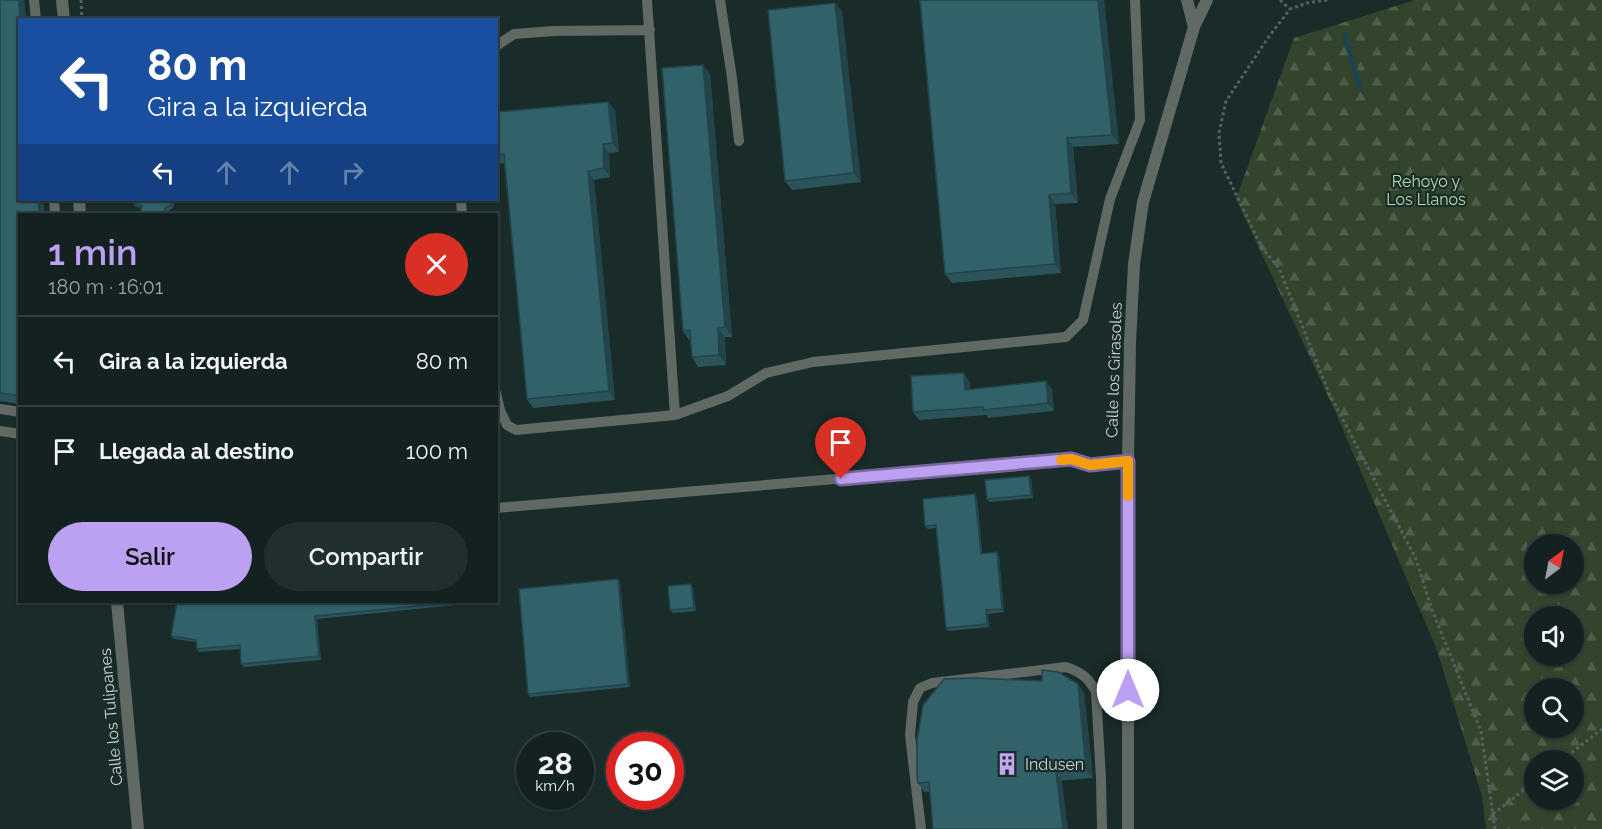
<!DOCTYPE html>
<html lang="es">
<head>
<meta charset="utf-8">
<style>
  body { margin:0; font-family:Raleway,sans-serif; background:#202e2d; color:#f1f3f6; height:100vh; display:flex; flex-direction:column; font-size:22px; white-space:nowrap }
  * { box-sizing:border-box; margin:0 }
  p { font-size:20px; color:#9da3a5 }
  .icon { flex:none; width:33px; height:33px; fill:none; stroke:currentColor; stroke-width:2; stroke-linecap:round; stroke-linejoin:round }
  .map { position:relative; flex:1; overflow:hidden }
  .side { position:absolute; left:18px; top:213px; width:480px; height:390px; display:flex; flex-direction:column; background:#132120; border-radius:0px; box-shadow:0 2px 4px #0004,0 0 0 2px #323e3e }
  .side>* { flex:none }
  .hud { position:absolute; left:18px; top:18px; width:480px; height:183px; border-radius:0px; box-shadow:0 2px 4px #0004,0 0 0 2px #323e3e; background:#1a4fa0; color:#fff; overflow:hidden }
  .needle { width:39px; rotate:32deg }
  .tools { position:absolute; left:1524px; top:534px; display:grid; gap:12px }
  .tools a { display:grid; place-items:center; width:60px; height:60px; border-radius:50%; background:#132120; box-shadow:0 2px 4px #0004,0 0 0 2px #323e3e; font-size:30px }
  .speed { position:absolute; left:516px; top:732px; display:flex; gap:12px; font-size:30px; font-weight:700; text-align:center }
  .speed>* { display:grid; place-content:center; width:78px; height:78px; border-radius:50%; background:#132120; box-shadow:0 2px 4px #0004,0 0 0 2px #323e3e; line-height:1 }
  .speed small { font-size:15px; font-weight:400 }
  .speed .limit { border:9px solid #d22; background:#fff; color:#111 }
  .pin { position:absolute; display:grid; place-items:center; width:51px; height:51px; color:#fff; margin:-62px -26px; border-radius:50% 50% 50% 0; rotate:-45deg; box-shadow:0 0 6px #0007 }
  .pin .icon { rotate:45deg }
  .me { position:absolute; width:66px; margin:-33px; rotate:0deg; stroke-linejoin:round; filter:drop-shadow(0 0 4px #0008) }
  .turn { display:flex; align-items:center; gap:21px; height:126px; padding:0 30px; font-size:27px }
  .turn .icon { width:78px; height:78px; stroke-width:2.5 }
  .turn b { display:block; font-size:42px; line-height:51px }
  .lanes { display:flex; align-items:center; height:57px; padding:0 30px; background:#0003; justify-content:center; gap:30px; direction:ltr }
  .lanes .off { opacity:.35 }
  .round { display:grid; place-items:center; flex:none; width:63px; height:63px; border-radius:32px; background:#202e2d }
  .head { display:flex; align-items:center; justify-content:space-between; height:102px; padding:0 30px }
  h1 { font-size:36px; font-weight:600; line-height:45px; color:#bca0f2 }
  .button { display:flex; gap:12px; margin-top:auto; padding:12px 30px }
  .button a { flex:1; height:69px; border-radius:36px; background:#bca0f2; color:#111; font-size:24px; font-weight:600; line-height:69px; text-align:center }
  .button a+a { background:#202e2d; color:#f1f3f6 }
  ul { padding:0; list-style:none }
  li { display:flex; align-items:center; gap:18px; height:90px; padding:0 30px; border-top:2px solid #323e3e }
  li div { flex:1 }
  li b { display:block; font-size:22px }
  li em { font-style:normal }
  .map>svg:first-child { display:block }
  .forest { fill:url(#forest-firs); fill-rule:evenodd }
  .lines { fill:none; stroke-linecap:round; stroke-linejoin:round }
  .stream { stroke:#1d4355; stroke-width:5 }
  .path { stroke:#526361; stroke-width:3; stroke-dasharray:3 3; stroke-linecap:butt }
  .service { stroke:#616964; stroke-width:10 }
  .minor { stroke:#616964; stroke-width:12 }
  .wall { fill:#2a535a }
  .shaded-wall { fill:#22444a }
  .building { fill:#316169; stroke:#22444a; stroke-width:1.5 }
  .route-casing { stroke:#7a689d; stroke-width:15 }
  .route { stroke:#bca0f2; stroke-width:10 }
  .slow { stroke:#f59e0b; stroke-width:10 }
  .labels { text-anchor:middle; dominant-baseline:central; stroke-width:4.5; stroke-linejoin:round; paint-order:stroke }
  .park-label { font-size:16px; fill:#b5dea9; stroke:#192c2a }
  .street-label { font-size:16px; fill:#ccd8d6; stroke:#192c2a }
  .poi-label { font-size:16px; fill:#ccd8d6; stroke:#192c2a; text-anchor:start }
</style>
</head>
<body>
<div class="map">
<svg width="1602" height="829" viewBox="0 0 1602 829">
  <defs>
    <pattern id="forest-firs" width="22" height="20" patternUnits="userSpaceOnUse" patternTransform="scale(1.5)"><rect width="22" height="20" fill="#32442c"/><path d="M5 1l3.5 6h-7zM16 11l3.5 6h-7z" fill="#4e5e4a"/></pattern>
  </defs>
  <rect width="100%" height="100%" fill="#192c2a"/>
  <!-- forest -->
  <path class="forest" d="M 1415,0 L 1602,0 L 1602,829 L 1486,829 L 1482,796 L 1437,650 L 1335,411 L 1236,199 L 1294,38 ZM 1534,544 L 1574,544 L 1574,584 L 1534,584 ZM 1534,616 L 1574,616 L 1574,656 L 1534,656 ZM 1534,688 L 1574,688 L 1574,728 L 1534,728 ZM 1574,760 L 1574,800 L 1534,800 L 1534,760 Z"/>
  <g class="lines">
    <!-- stream -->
    <path class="stream" d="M 1345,35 L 1360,88"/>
    <!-- path -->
    <path class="path" d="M 81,0 L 82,20
      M 1280,0 L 1290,9
      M 1327,0 L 1307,3 L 1290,9 L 1268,38 L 1226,101 L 1219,133 L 1221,163 L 1262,248 L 1279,268 L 1329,393 L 1416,559 L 1432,610 L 1481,731 L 1495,829
      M 1562,760 L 1602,729
      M 1493,814 L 1534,782"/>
    <!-- service -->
    <path class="service" d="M 34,0 L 36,20
      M 720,0 L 732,78 L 739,141
      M 496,46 L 514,34 L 554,31 L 650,30
      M 54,200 L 55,214
      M 461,200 L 462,214
      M 496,393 L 500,410 L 507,425 L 516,430 L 675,415 L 647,0
      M 0,409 L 20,412
      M 675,415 L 728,396 L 766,373 L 813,362 L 1066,337 L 1083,320 L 1110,199 L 1140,120 L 1135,0
      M 0,431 L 20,434
      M 496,508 L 1071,459 L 1090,466 L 1128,461
      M 921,829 L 910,735 L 913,702 L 920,688 L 932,683 L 1066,667 C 1081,672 1089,678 1096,692 L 1101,779 L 1102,829"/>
    <!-- minor -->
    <path class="minor" d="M 62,0 L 64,20
      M 1187,0 L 1194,27
      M 79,200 L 80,214
      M 117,602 L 138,829
      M 1128,829 L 1128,461 L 1130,343 L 1134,264 L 1143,202 L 1194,27 L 1207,0"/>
  </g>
  <!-- wall -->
  <path class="wall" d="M 0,0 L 24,0 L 26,20 L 20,20 L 20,404 L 0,401 Z
    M 1104,0 L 1119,144 L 1073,147 L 1078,203 L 1055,204 L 1061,273 L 952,283 L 945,274 Z
    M 835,3 L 842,12 L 861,182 L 792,190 L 785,181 Z
    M 710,74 L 732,337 L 725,337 L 726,365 L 698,367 L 692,357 L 690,340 L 689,340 L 683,331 Z
    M 608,102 L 615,111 L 619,152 L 609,153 L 610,177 L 594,180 L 615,400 L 533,408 L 527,399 L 504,163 L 496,164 L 496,112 Z
    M 176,200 L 173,208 L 167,212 L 141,208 L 135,206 L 133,203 Z
    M 969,381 L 970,389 L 1052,389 L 1054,411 L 988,418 L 987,415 L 919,420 L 913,412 Z
    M 1029,476 L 1031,479 L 1033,498 L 989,502 L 987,499 Z
    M 977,497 L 982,554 L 999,555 L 1004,612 L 988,614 L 989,627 L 948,631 L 946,628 L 936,528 L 928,529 L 925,526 Z
    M 618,579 L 620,582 L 630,687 L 530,697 L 528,694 Z
    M 693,588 L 696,611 L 673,613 L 670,610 Z
    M 177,602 L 476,602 L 476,603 L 317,619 L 321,660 L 244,667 L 241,664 L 240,649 L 199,652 L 197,649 L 196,642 L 174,639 L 171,636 Z
    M 1078,684 L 1084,693 L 1093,778 L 924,792 L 918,783 Z"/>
  <!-- shaded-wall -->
  <path class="shaded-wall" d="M 19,0 L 24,0 L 26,20 L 20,20 Z
    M 1098,0 L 1104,0 L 1119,144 L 1112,135 Z
    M 835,3 L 842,12 L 861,182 L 854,173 Z
    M 703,65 L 710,74 L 732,337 L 725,327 Z
    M 608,102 L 615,111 L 619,152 L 613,143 Z
    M 1067,138 L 1073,147 L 1078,203 L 1071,193 Z
    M 603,144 L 609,153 L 610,177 L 604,168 Z
    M 588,171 L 594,180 L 615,400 L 609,391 Z
    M 1049,195 L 1055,204 L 1061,273 L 1055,264 Z
    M 38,200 L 43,200 L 45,214 L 39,214 Z
    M 173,200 L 176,200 L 173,208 L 171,205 Z
    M 718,328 L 725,337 L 726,365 L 719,355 Z
    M 964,373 L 969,381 L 971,398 L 965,390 Z
    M 1046,381 L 1052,389 L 1054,411 L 1048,403 Z
    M 1029,476 L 1031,479 L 1033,498 L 1031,495 Z
    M 975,494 L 977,497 L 983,557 L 981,554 Z
    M 997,552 L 999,555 L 1004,612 L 1002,609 Z
    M 618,579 L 620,582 L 630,687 L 628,684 Z
    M 691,584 L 693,588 L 696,611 L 694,608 Z
    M 986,610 L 988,614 L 989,627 L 987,624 Z
    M 315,616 L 317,619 L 321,660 L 319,656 Z
    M 1078,684 L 1084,693 L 1093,778 L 1086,769 Z
    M 1056,772 L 1062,781 L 1068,829 L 1063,829 Z"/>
  <!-- building -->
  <path class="building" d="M 0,0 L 19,0 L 20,20 L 20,200 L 38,200 L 39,214 L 20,214 L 20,396 L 0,393 Z
    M 920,0 L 1098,0 L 1112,135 L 1067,138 L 1071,193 L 1049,195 L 1055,264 L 945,274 Z
    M 835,3 L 854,173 L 785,181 L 768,10 Z
    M 703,65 L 725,327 L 718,328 L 719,355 L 692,357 L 690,330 L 683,331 L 662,68 Z
    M 608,102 L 613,143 L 603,144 L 604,168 L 588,171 L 609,391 L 527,399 L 504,154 L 496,154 L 496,112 Z
    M 133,200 L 173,200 L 171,205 L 165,208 L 164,214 L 140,214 L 142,206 L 133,203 Z
    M 964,373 L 965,390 L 1046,381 L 1048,403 L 983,410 L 983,407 L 913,412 L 911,376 Z
    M 1029,476 L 1031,495 L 987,499 L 985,480 Z
    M 975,494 L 981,554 L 997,552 L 1002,609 L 986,610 L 987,624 L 946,628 L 936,525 L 925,526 L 923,499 Z
    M 618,579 L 628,684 L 528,694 L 519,589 Z
    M 691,584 L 694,608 L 670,610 L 668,586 Z
    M 177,602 L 460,602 L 315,616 L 319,656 L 241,664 L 240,645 L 197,649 L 196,640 L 171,636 Z
    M 1042,670 L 1058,672 L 1078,684 L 1086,769 L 1056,772 L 1063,829 L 933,829 L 929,782 L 918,783 L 917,777 L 917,740 L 923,705 L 944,679 L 974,678 L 1042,681 Z"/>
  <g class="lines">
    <!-- route casing -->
    <g class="route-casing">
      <path id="route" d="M 841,479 L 1071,459 L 1090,465 L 1128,461 L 1128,690"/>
    </g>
    <!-- route -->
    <use href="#route" class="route"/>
    <!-- slow -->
    <path class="slow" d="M 1061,460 L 1071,459 L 1090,465 L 1128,461 L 1128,496"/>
  </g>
  <!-- icons -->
  <defs>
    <g id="building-bare" transform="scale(1.8)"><path d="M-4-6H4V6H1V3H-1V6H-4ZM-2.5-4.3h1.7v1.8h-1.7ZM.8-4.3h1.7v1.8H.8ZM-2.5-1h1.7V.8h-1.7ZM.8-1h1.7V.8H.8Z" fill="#c5a7f1" stroke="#192c2a" stroke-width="2.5" paint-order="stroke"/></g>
  </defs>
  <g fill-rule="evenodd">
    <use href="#building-bare" x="1007" y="764"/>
  </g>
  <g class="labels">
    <!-- park labels -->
    <g class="park-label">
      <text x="1426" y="181">Rehoyo y<tspan x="1426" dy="18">Los Llanos</tspan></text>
    </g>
    <!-- street labels -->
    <g class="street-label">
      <text transform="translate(1114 370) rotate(-88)">Calle los Girasoles</text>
      <text transform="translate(111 717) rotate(-95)">Calle los Tulipanes</text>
    </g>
    <!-- poi labels -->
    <g class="poi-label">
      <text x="1025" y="764">Indusen</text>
    </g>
  </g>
</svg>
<div class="tools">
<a><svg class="needle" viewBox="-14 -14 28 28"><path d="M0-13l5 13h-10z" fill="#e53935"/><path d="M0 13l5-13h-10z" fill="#9da3a5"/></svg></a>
<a><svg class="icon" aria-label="sound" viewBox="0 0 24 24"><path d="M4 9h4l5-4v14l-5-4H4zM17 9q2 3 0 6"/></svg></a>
<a><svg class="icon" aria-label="search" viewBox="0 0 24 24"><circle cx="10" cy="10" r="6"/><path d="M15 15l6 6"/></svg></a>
<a><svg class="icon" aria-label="layers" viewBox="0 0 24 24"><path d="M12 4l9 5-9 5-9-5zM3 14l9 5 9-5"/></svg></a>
</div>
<div class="speed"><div>28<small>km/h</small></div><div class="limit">30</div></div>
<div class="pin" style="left:841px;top:479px;background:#d93025"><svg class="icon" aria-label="arrive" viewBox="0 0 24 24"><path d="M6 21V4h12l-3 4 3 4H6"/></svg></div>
<svg class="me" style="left:1128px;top:690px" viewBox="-20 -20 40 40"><circle r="19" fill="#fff"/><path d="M0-13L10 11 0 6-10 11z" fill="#bca0f2"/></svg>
<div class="hud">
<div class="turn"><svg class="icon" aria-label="left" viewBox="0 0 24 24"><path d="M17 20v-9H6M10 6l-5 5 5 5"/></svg><div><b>80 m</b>Gira a la izquierda</div></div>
<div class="lanes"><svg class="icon" aria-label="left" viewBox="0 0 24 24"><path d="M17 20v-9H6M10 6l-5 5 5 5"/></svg><svg class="icon off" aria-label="ahead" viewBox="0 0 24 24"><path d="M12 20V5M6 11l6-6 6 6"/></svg><svg class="icon off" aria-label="ahead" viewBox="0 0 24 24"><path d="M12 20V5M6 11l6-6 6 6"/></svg><svg class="icon off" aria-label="right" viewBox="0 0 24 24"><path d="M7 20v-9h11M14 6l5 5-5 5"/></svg></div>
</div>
<section class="side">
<div class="head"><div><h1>1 min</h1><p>180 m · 16:01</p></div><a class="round" style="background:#d93025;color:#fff"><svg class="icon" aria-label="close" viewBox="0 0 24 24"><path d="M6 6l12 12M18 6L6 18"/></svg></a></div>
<ul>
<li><svg class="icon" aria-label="left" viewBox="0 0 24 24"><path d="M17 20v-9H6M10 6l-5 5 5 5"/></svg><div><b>Gira a la izquierda</b></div><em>80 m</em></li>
<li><svg class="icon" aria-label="arrive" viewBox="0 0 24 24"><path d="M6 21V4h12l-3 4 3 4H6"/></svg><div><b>Llegada al destino</b></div><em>100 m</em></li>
</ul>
<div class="button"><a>Salir</a><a>Compartir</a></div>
</section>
</div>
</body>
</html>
